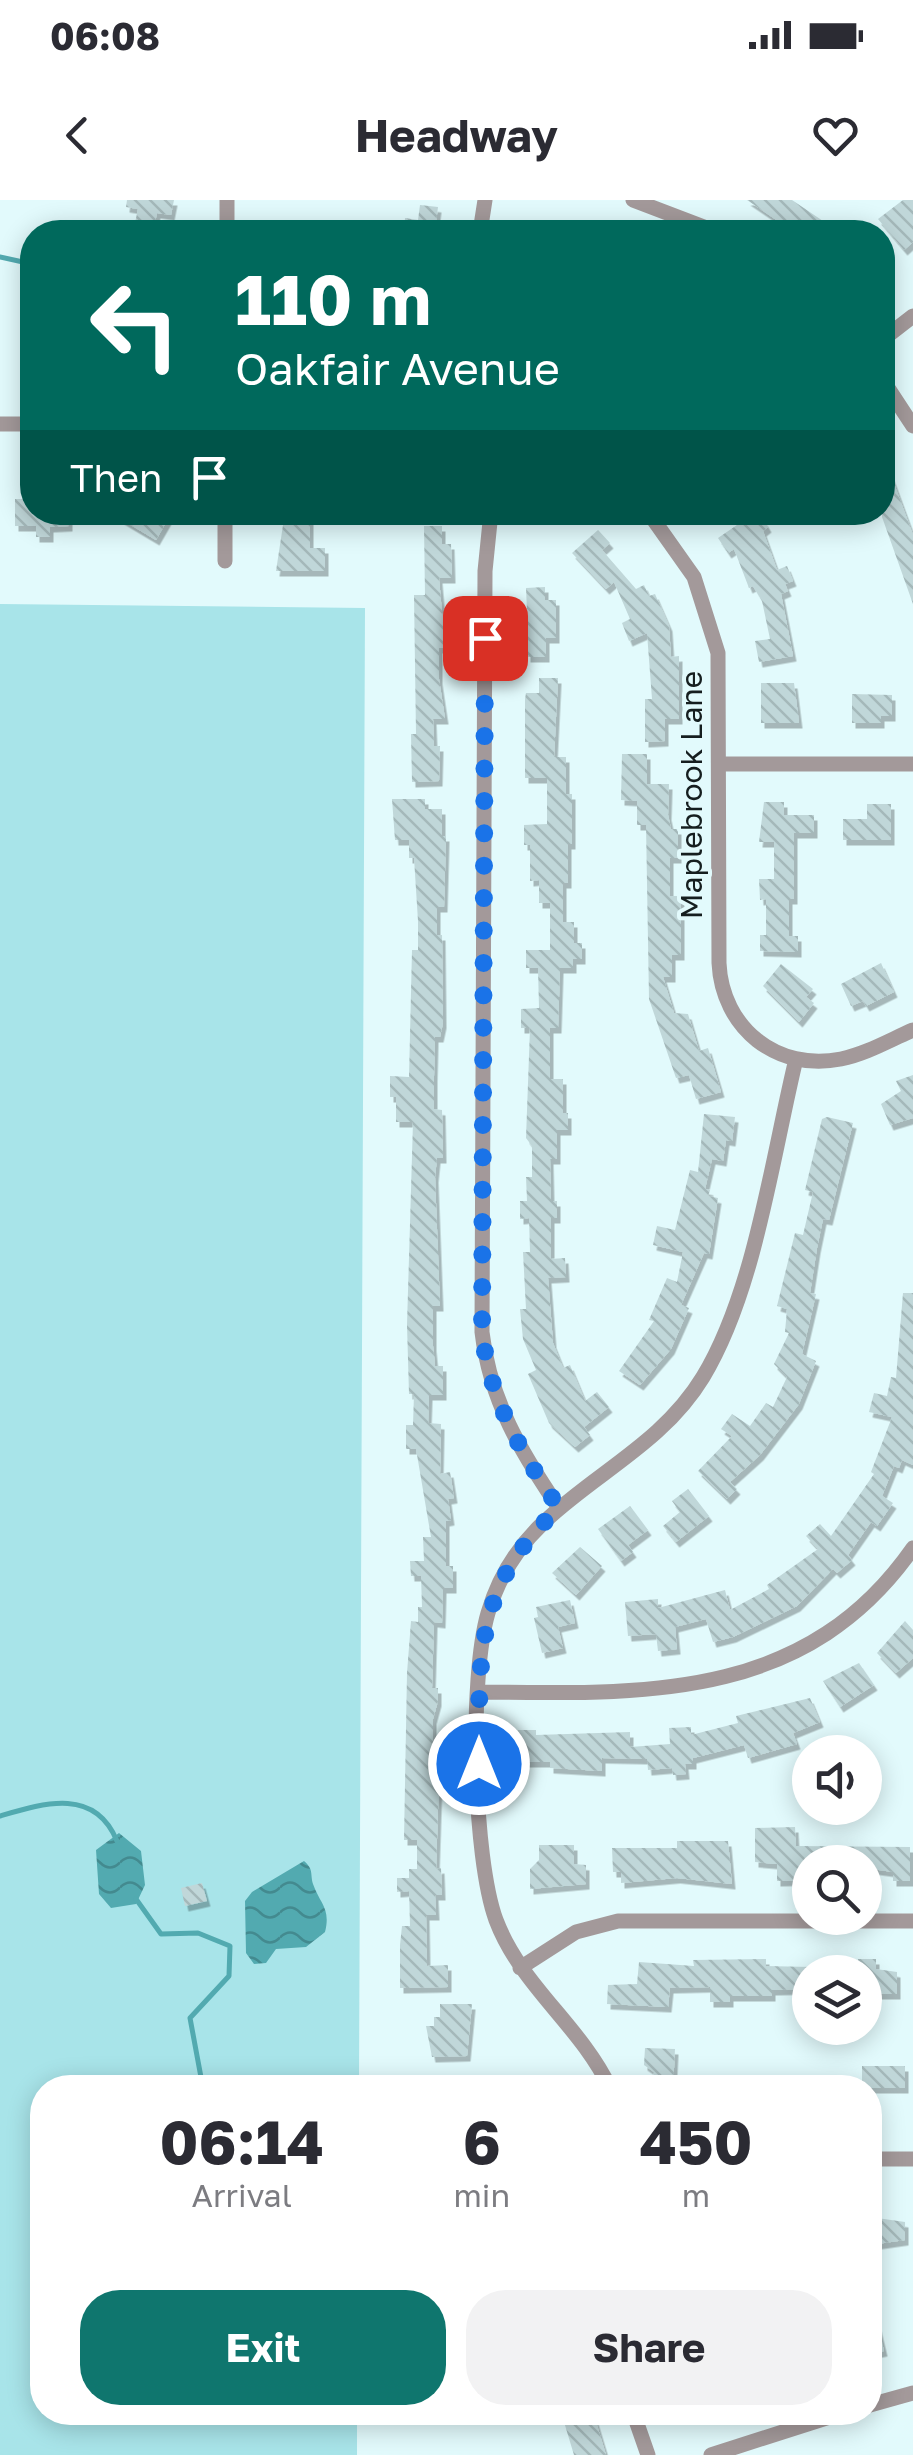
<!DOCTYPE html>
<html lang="en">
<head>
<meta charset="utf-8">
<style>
  body { margin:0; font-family:"Golos Text",sans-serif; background:#f2f2f3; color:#2b2b33; height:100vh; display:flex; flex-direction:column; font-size:38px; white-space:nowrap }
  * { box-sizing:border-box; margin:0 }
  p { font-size:32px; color:#7c7c81 }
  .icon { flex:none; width:55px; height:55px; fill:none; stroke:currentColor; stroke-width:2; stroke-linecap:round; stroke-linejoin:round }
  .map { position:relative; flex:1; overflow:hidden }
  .details { position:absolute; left:30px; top:1875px; width:852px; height:350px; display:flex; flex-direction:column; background:#fff; border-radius:40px; box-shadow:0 5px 25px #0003 }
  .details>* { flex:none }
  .top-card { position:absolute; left:20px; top:20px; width:875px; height:305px; border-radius:40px; box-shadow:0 5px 25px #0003; background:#00695c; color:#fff; overflow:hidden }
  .fabs { position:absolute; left:792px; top:1535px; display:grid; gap:20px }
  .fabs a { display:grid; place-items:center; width:90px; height:90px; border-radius:50%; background:#fff; box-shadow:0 5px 25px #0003; font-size:50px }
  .pin { position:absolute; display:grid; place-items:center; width:85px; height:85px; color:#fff; margin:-42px; border-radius:20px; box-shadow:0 5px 15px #0006 }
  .me { position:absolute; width:110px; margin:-55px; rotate:0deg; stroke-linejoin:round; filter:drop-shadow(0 0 8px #0008) }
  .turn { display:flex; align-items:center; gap:35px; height:210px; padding:0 50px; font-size:45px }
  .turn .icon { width:130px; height:130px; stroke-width:2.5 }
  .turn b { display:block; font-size:70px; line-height:85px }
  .then { display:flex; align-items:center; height:95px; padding:0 50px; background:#0003; gap:20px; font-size:38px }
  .eta { display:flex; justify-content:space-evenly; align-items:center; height:170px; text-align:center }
  .eta b { font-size:60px; font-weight:700; line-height:70px }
  .button { display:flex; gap:20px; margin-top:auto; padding:20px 50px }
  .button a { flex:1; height:115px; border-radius:40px; background:#0f766e; color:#fff; font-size:40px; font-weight:700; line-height:115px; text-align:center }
  .button a+a { background:#f2f2f3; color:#2b2b33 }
  .status { display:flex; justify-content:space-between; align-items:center; height:70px; padding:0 50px; background:#fff; direction:ltr }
  .status svg { height:28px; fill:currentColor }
  header { display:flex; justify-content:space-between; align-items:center; height:130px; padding:0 50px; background:#fff; font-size:45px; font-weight:700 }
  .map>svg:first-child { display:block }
  .green { fill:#a8e4e9 }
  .water { fill:url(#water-waves) }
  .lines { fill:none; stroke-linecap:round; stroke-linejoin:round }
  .stream { stroke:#52aab0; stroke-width:5 }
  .building { fill:url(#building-back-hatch); filter:url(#shadow) }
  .minor { stroke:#a3999a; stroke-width:15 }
  .route { stroke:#1a73e8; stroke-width:18; stroke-dasharray:0 32.4 }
  .labels { text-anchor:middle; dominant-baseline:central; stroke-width:8; stroke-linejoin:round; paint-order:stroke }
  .street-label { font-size:30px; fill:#151e1f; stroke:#e2fafc }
</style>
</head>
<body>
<div class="status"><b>06:08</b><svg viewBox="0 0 49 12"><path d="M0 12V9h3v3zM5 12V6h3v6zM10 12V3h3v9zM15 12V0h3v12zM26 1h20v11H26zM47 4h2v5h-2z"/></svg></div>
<header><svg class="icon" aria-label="back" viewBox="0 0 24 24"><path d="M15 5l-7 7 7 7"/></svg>Headway<svg class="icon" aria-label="heart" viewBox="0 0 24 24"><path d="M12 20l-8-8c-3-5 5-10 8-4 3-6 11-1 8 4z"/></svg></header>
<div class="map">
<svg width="913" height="2255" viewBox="0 0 913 2255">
  <defs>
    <pattern id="water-waves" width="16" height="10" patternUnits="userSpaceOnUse" patternTransform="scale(2.5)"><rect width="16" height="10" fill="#52aab0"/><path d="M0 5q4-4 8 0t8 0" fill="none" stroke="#438a8f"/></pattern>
    <pattern id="building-back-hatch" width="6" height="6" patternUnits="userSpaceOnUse" patternTransform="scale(2.5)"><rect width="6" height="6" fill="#c0d7d9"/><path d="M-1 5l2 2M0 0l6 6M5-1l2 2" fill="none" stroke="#a4b8ba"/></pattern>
    <filter id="shadow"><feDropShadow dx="3.5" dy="5.5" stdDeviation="0" flood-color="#0004"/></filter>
  </defs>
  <rect width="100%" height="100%" fill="#e2fafc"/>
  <!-- green -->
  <path class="green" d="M 0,404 L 365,408 L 359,1887 L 42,1888 L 42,2212 L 357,2213 L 357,2255 L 0,2255 Z"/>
  <!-- water -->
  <path class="water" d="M 119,1633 L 141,1651 L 145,1685 L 136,1704 L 111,1708 L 99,1694 L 96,1650 Z
    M 304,1661 C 314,1670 310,1673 313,1684 C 320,1704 331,1708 325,1732 L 306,1747 L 276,1749 L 266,1763 L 254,1764 L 246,1753 L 245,1701 L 252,1692 Z"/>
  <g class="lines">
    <!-- stream -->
    <path class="stream" d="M 0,57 L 32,64
      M 0,1616 C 44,1603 95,1587 117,1641
      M 136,1699 L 161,1734 L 198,1733 L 230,1746 L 229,1776 L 190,1818 L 203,1888"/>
  </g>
  <!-- building -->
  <path class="building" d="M 127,0 L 174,0 L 171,15 L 157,13 L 153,32 L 133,32 L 138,9 L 126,7 Z
    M 747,0 L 792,0 L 823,21 L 815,32 L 794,32 Z
    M 903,0 L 913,0 L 913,42 L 904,50 L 878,19 Z
    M 420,5 L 438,7 L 436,22 L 447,24 L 446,32 L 404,32 L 405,18 L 418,20 Z
    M 882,251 L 913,335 L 913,404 L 882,317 Z
    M 15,299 L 32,299 L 32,312 L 69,312 L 69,326 L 50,327 L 50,337 L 36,337 L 36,326 L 15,326 Z
    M 109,312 L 172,312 L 156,340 Z
    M 285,312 L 310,312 L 310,348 L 325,348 L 325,371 L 276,371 Z
    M 728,312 L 759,312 L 768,327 L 763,331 L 777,370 L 787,366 L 793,381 L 785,384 L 788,391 L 781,394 L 793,456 L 759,462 L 755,441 L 770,439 L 762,401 L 753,386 L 749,388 L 734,349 L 728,353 L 718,338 L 737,325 Z
    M 424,326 L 442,326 L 442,344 L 451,344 L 452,378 L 439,378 L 445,448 L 439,448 L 439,479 L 445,519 L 433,519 L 434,546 L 440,546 L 439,581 L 412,582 L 411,534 L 416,534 L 414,395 L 425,395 Z
    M 598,330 L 610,343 L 602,350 L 636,389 L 644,385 L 649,396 L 655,394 L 669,426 L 671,457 L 679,456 L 679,519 L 665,519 L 665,541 L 645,542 L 645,499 L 652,499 L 647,433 L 629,441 L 622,423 L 630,419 L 614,382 L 606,389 L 572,353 Z
    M 545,387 L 545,400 L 556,400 L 556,438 L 546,438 L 546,457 L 527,457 L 527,438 L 519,438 L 519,411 L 527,411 L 526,388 Z
    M 539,478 L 558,478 L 554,557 L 566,557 L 566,594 L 572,594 L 572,644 L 568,644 L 568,683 L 563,683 L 563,722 L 574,722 L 574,743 L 582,743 L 582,759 L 573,759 L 573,768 L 560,768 L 558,828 L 550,828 L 550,879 L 563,879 L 563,913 L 568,913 L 568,930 L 557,930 L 557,959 L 550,959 L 551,1001 L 557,1001 L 557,1018 L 551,1018 L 551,1059 L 565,1058 L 566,1077 L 548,1078 L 553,1143 L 563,1168 L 570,1165 L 585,1201 L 597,1192 L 609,1207 L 584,1227 L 590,1235 L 575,1247 L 549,1223 L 528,1174 L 536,1170 L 523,1139 L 520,1109 L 526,1109 L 523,1052 L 530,1052 L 529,1018 L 520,1019 L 520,1001 L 527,1001 L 526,977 L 532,977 L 532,946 L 526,938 L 530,828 L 521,828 L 521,809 L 539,808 L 538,768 L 526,768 L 526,750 L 550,750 L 550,703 L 539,703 L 539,680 L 530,681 L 530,645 L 524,645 L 524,625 L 547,624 L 547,578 L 525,578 L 525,499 L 526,493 L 539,493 Z
    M 761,483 L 794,483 L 799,523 L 761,523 Z
    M 852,494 L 892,495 L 892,516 L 881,516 L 881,523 L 852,523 Z
    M 622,554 L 647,554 L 647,584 L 669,584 L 668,615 L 671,629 L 678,629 L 678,658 L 670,658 L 670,696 L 681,696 L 681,755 L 672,755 L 672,777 L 663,777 L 674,813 L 688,814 L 699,851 L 708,848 L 721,892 L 696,899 L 689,875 L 676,878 L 649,799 L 646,625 L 637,625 L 637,601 L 621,600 Z
    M 392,599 L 425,599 L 425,609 L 442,609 L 442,636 L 446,636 L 444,707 L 437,707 L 437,735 L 442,735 L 443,823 L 440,837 L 435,837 L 434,876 L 434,909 L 442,910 L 443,958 L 437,958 L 435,977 L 440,1106 L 433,1106 L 433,1146 L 435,1166 L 443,1166 L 443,1195 L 429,1195 L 428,1223 L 441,1224 L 440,1274 L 450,1272 L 454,1298 L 448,1299 L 451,1320 L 446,1321 L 446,1366 L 453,1366 L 453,1388 L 443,1388 L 442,1423 L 434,1422 L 432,1488 L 438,1488 L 438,1501 L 433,1519 L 433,1580 L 439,1580 L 436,1669 L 441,1668 L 442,1695 L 435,1695 L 436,1715 L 426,1715 L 427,1766 L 448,1765 L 448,1787 L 400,1788 L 400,1745 L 402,1726 L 410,1726 L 409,1691 L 397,1692 L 397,1678 L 409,1678 L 409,1669 L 417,1669 L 417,1640 L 404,1640 L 407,1473 L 411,1421 L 418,1422 L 418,1407 L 422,1407 L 421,1376 L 411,1376 L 410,1361 L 424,1361 L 423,1337 L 431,1337 L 416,1249 L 406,1249 L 406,1225 L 413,1225 L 414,1194 L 409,1194 L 407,1125 L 413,922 L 396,922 L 396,897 L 390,897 L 390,876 L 409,877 L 412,750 L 418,750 L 418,721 L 414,658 L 409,658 L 409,640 L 395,640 Z
    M 764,602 L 784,602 L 784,615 L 814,615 L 814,633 L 794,633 L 794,699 L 789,699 L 789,736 L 798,736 L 798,752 L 760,751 L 760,735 L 766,735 L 766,699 L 760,700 L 759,679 L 774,679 L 774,642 L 759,642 Z
    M 867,604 L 891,604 L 891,640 L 843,640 L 843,619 L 867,619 Z
    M 881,763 L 894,792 L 866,806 L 863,801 L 851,806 L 841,784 Z
    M 781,764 L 813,789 L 806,797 L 814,803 L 799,822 L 763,786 Z
    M 913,875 L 913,918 L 890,925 L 881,904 L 901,891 L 896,881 Z
    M 704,914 L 735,917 L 732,941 L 726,940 L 723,961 L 712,959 L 705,989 L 710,990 L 708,996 L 718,998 L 709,1054 L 704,1053 L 681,1105 L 689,1108 L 671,1149 L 640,1185 L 619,1171 L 654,1121 L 649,1120 L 667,1078 L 677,1082 L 683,1052 L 653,1045 L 657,1026 L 675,1030 L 690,970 L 698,972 Z
    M 827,917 L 853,923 L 829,1020 L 823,1019 L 817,1048 L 810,1093 L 816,1094 L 802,1154 L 816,1161 L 799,1204 L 760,1255 L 730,1282 L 737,1289 L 727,1299 L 698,1271 L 732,1236 L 721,1229 L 732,1214 L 750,1226 L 766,1203 L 773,1207 L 787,1177 L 774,1164 L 789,1133 L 785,1132 L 787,1109 L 777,1106 L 795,1033 L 803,1035 L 813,992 L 805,990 L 822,919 Z
    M 903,1093 L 913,1093 L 913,1265 L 902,1260 L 899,1268 L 894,1266 L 882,1296 L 893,1303 L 877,1326 L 871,1322 L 848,1355 L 852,1360 L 837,1373 L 833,1369 L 797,1406 L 733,1437 L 713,1442 L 706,1419 L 675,1427 L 677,1449 L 658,1451 L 656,1434 L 628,1436 L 625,1402 L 658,1399 L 658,1408 L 725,1390 L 730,1410 L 769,1389 L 767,1385 L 818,1349 L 806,1336 L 820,1324 L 831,1336 L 874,1274 L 871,1272 L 892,1217 L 869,1212 L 874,1193 L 887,1196 L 891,1177 L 896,1178 Z
    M 688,1289 L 709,1316 L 676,1342 L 663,1326 L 680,1312 L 672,1301 Z
    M 630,1306 L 648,1330 L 628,1345 L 633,1352 L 621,1361 L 598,1329 Z
    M 580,1347 L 602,1366 L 576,1395 L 552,1373 Z
    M 570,1400 L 575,1423 L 558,1427 L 563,1448 L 542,1453 L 534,1418 L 538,1417 L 536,1407 Z
    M 905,1421 L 913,1430 L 913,1458 L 896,1473 L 877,1453 Z
    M 859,1463 L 874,1485 L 840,1507 L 823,1481 Z
    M 810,1498 L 820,1522 L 793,1533 L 797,1544 L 748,1558 L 744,1545 L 693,1558 L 693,1564 L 685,1564 L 686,1574 L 673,1575 L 672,1568 L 648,1570 L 647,1559 L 602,1558 L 602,1571 L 550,1568 L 550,1562 L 518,1562 L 518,1530 L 536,1530 L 536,1535 L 630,1532 L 630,1547 L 670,1544 L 669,1528 L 691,1527 L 691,1535 L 738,1523 L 736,1516 Z
    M 795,1627 L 796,1646 L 910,1647 L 910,1681 L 893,1681 L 893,1672 L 872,1669 L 872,1662 L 810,1662 L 810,1680 L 777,1681 L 777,1664 L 755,1662 L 755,1628 Z
    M 677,1641 L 728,1641 L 732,1684 L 677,1678 L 621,1683 L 621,1672 L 613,1672 L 612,1648 L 677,1648 Z
    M 539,1645 L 574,1645 L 574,1664 L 586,1665 L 586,1684 L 530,1689 L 530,1669 L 539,1660 Z
    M 202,1683 L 207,1701 L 185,1706 L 181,1688 Z
    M 766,1759 L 766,1766 L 810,1767 L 810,1789 L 772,1790 L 772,1796 L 730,1796 L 730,1802 L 710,1802 L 710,1787 L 670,1788 L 668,1807 L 607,1804 L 608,1785 L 637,1784 L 639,1762 L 694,1766 L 693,1760 Z
    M 858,1759 L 876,1759 L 876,1769 L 897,1772 L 897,1794 L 865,1794 L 865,1772 L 858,1772 Z
    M 440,1804 L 472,1804 L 467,1856 L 432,1857 L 426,1826 L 434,1826 L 434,1817 L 440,1817 Z
    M 645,1848 L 675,1849 L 673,1888 L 653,1887 L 654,1872 L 644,1865 Z
    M 862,1866 L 905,1866 L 905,1888 L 862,1888 Z
    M 870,2017 L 905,2022 L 905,2040 L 870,2045 Z
    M 875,2113 L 884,2151 L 870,2154 L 870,2114 Z
    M 561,2212 L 593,2212 L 606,2255 L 574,2255 Z"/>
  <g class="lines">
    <!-- minor -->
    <path class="minor" d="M 633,0 L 717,32
      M 227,32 L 227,0
      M 480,32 L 485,0
      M 882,140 L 913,116
      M 882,179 L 913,226
      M 0,224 L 32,224
      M 491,312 L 485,371 L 482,1132 C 490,1201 521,1252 559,1308
      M 648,312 L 694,377 L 718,453 L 719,763 C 722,828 777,872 841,859 C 866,854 890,840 913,830
      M 225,361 L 225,312
      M 720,564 L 913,564
      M 479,1492 C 646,1494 806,1501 913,1348
      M 520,1768 L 576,1732 L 618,1721 L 913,1721
      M 610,1888 C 580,1825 521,1786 496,1720 C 473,1657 469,1478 488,1413 C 498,1379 516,1349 542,1324 C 595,1273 663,1243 703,1177 C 755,1091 772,958 796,859
      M 870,1959 L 913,1959
      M 870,2205 L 913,2193
      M 633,2212 L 648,2255
      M 711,2255 L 845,2212"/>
  </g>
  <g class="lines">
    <!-- route -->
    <path class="route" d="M 479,1564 C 479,1458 474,1385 559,1308 C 521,1252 490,1201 482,1132 L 485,438"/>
  </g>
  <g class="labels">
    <!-- street labels -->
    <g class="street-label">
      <text transform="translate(691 595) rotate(-90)">Maplebrook Lane</text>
    </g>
  </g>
</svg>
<div class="fabs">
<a><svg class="icon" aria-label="sound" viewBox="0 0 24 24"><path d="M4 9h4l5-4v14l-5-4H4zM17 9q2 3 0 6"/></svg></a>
<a><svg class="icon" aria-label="search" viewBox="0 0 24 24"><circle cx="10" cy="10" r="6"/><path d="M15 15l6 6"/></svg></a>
<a><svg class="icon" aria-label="layers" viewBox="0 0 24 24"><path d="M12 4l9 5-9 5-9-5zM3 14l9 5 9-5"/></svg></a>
</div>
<div class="pin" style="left:485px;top:438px;background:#d93025"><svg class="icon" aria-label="arrive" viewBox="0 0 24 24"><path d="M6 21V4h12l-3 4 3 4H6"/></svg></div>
<svg class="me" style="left:479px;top:1564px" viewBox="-20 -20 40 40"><circle r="17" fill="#1a73e8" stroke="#fff" stroke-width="3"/><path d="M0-11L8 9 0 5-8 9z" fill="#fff"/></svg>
<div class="top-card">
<div class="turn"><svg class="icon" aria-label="left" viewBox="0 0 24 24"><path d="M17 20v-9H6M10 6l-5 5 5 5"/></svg><div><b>110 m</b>Oakfair Avenue</div></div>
<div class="then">Then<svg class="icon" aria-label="arrive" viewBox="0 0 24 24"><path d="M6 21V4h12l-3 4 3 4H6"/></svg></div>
</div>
<section class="details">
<div class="eta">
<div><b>06:14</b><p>Arrival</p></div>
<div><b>6</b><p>min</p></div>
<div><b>450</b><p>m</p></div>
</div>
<div class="button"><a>Exit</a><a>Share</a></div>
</section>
</div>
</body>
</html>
